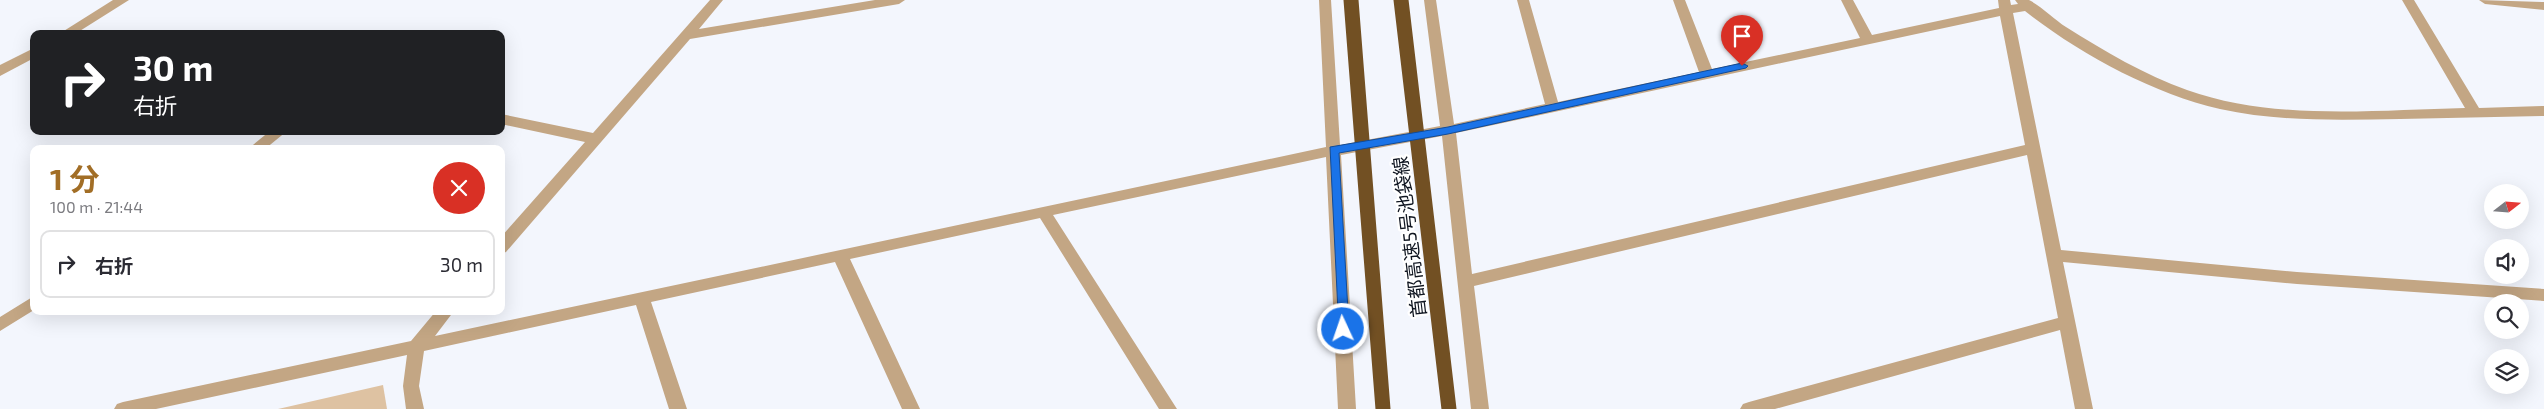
<!DOCTYPE html>
<html lang="ja">
<head>
<meta charset="utf-8">
<style>
  body { margin:0; font-family:"Exo 2","Noto Sans JP",sans-serif; background:#f2f2f3; color:#2b2b33; height:100vh; display:flex; flex-direction:column; font-size:19px; white-space:nowrap }
  * { box-sizing:border-box; margin:0 }
  p { font-size:16px; color:#7c7c81 }
  .icon { flex:none; width:28px; height:28px; fill:none; stroke:currentColor; stroke-width:2; stroke-linecap:round; stroke-linejoin:round }
  .map { position:relative; flex:1; overflow:hidden }
  .drawer { position:absolute; left:30px; top:145px; width:475px; height:170px; display:flex; flex-direction:column; background:#fff; border-radius:10px; box-shadow:0 5px 20px #0002 }
  .drawer>* { flex:none }
  .banner { position:absolute; left:30px; top:30px; width:475px; height:105px; border-radius:10px; box-shadow:0 5px 20px #0002; background:#202124; color:#fff; overflow:hidden }
  .needle { width:32px; rotate:73deg }
  .buttons { position:absolute; left:2484px; top:184px; display:grid; gap:10px }
  .buttons a { display:grid; place-items:center; width:45px; height:45px; border-radius:50%; background:#fff; box-shadow:0 5px 20px #0002; font-size:25px }
  .pin { position:absolute; display:grid; place-items:center; width:42px; height:42px; color:#fff; margin:-51px -21px; border-radius:50% 50% 50% 0; rotate:-45deg; box-shadow:0 0 5px #0007 }
  .pin .icon { rotate:45deg }
  .me { position:absolute; width:55px; margin:-28px; rotate:357deg; stroke-linejoin:round; filter:drop-shadow(0 0 4px #0008) }
  .turn { display:flex; align-items:center; gap:18px; height:105px; padding:0 20px; font-size:22px }
  .turn .icon { width:65px; height:65px; stroke-width:2.5 }
  .turn b { display:block; font-size:35px; line-height:42px }
  .round { display:grid; place-items:center; flex:none; width:52px; height:52px; border-radius:26px; background:#f2f2f3 }
  .headline { display:flex; align-items:center; justify-content:space-between; height:85px; padding:0 20px }
  h1 { font-size:30px; font-weight:700; line-height:38px; color:#a26e26 }
  ul { padding:0; list-style:none }
  li { display:flex; align-items:center; gap:15px; height:68px; margin:0 10px 8px; padding:0 10px; border:2px solid #e1e1e2; border-radius:10px }
  li div { flex:1 }
  li b { display:block; font-size:19px }
  li em { font-style:normal }
  .map>svg:first-child { display:block }
  .green { fill:#dec2a2 }
  .lines { fill:none; stroke-linecap:round; stroke-linejoin:round }
  .minor { fill:#c3a684; fill-rule:evenodd }
  .highway-bridge { stroke:#725023; stroke-width:15 }
  .route { fill:#1a73e8; stroke:#114b97 }
  .labels { text-anchor:middle; dominant-baseline:central; stroke-width:4.5; stroke-linejoin:round; paint-order:stroke }
  .street-label { font-size:19px; fill:#101621; stroke:#fff }
</style>
</head>
<body>
<div class="map">
<svg width="2544" height="409" viewBox="0 0 2544 409">
  <rect width="100%" height="100%" fill="#f3f6fd"/>
  <!-- green -->
  <path class="green" d="M 383,385 L 387,409 L 278,409 Z"/>
  <g class="lines">
    <!-- minor -->
    <path class="minor" d="M 113,0 L 129,0 L 75,34 L 59,34 Z
      M 710,0 L 723,0 L 699,29 L 875,0 L 905,0 L 899,4 L 690,39 L 506,252 L 501,254 L 501,237 L 585,142 L 501,124 L 501,114 L 593,133 Z
      M 1319,0 L 1331,0 L 1340,145 L 1440,126 L 1424,0 L 1436,0 L 1454,124 L 1545,104 L 1517,0 L 1529,0 L 1558,102 L 1699,72 L 1673,0 L 1685,0 L 1712,69 L 1860,38 L 1841,0 L 1853,0 L 1872,35 L 1999,8 L 1998,0 L 2010,0 L 2011,5 L 2018,4 L 2015,0 C 2019,0 2026,0 2029,0 C 2041,6 2055,20 2066,27 C 2104,51 2145,75 2187,90 C 2274,121 2374,110 2465,108 L 2402,0 L 2414,0 L 2479,108 L 2544,106 L 2544,116 C 2496,117 2448,118 2400,119 C 2340,120 2279,122 2220,109 C 2152,93 2080,54 2025,11 L 2013,13 L 2061,250 L 2297,272 L 2544,289 L 2544,301 L 2297,284 L 2063,262 L 2093,409 L 2075,409 L 2060,330 L 1775,409 L 1740,409 L 1743,404 L 1749,402 L 2058,318 L 2027,155 L 1474,286 L 1489,409 L 1471,409 L 1442,136 L 1341,155 L 1356,409 L 1338,409 L 1326,157 L 1053,215 L 1177,409 L 1159,409 L 1040,218 L 850,259 L 920,409 L 902,409 L 835,262 L 651,302 L 687,409 L 669,409 L 636,305 L 424,351 L 419,386 L 424,409 L 406,409 L 403,386 L 407,355 L 156,409 L 114,409 L 117,404 L 123,402 L 411,341 L 436,311 L 454,311 L 435,336 L 1326,147 ZM 2000,16 L 2025,145 L 1472,274 L 1456,133 Z
      M 2479,0 L 2544,2 L 2544,10 L 2485,4 Z
      M 34,48 L 34,58 L 0,76 L 0,65 Z
      M 270,131 L 287,131 L 265,149 L 248,149 Z
      M 34,296 L 34,310 L 0,331 L 0,317 Z"/>
    <!-- highway-bridge -->
    <path class="highway-bridge" d="M 1351,0 L 1383,409
      M 1401,0 L 1449,409"/>
  </g>
  <!-- route -->
  <path class="route" d="M 1742,63 L 1748,66 L 1746,68 L 1448,134 L 1339,153 L 1349,329 L 1343,334 L 1339,333 L 1330,147 L 1448,127 Z"/>
  <g class="labels">
    <!-- street labels -->
    <g class="street-label">
      <text transform="translate(1409 237) rotate(-97)">首都高速5号池袋線</text>
    </g>
  </g>
</svg>
<div class="buttons">
<a><svg class="needle" viewBox="-14 -14 28 28"><path d="M0-13l5 13h-10z" fill="#e53935"/><path d="M0 13l5-13h-10z" fill="#7c7c81"/></svg></a>
<a><svg class="icon" aria-label="sound" viewBox="0 0 24 24"><path d="M4 9h4l5-4v14l-5-4H4zM17 9q2 3 0 6"/></svg></a>
<a><svg class="icon" aria-label="search" viewBox="0 0 24 24"><circle cx="10" cy="10" r="6"/><path d="M15 15l6 6"/></svg></a>
<a><svg class="icon" aria-label="layers" viewBox="0 0 24 24"><path d="M12 4l9 5-9 5-9-5zM3 14l9 5 9-5"/></svg></a>
</div>
<div class="pin" style="left:1742px;top:66px;background:#d93025"><svg class="icon" aria-label="arrive" viewBox="0 0 24 24"><path d="M6 21V4h12l-3 4 3 4H6"/></svg></div>
<svg class="me" style="left:1343px;top:329px" viewBox="-20 -20 40 40"><circle r="17" fill="#1a73e8" stroke="#fff" stroke-width="3"/><path d="M0-11L8 9 0 5-8 9z" fill="#fff"/></svg>
<div class="banner">
<div class="turn"><svg class="icon" aria-label="right" viewBox="0 0 24 24"><path d="M7 20v-9h11M14 6l5 5-5 5"/></svg><div><b>30 m</b>右折</div></div>
</div>
<section class="drawer">
<div class="headline"><div><h1>1 分</h1><p>100 m · 21:44</p></div><a class="round" style="background:#d93025;color:#fff"><svg class="icon" aria-label="close" viewBox="0 0 24 24"><path d="M6 6l12 12M18 6L6 18"/></svg></a></div>
<ul>
<li><svg class="icon" aria-label="right" viewBox="0 0 24 24"><path d="M7 20v-9h11M14 6l5 5-5 5"/></svg><div><b>右折</b></div><em>30 m</em></li>
</ul>
</section>
</div>
</body>
</html>
